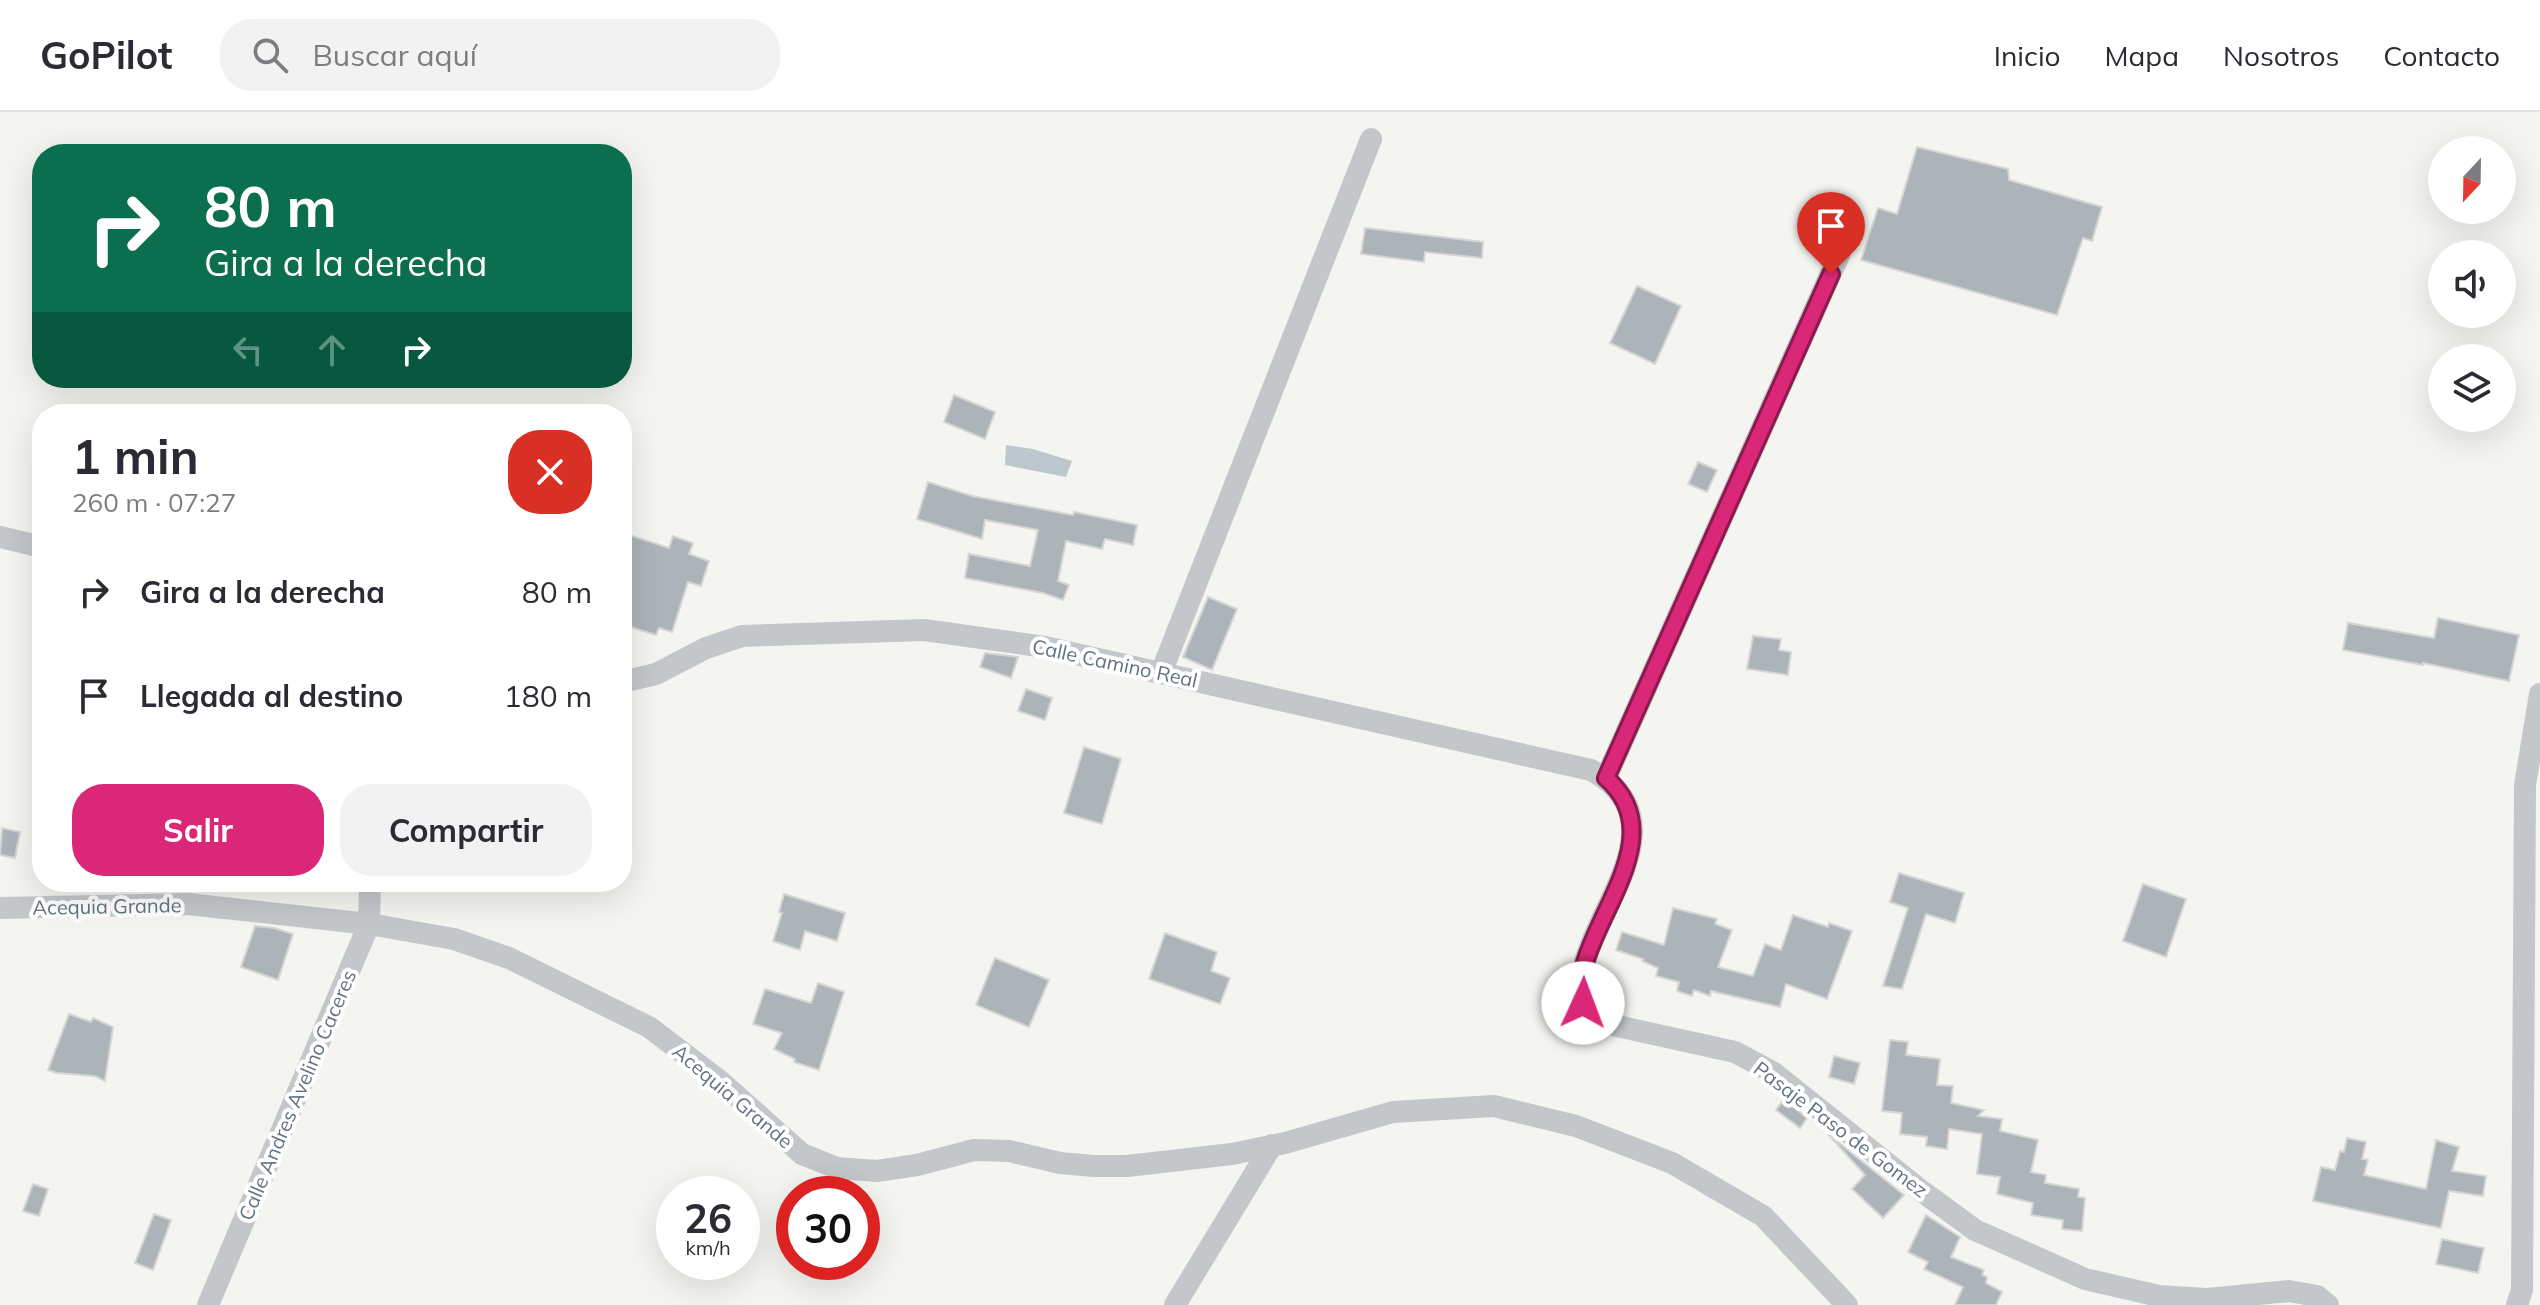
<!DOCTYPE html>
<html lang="es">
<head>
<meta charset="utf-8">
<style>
  body { margin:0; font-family:Mulish,sans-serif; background:#f2f2f3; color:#2b2b33; height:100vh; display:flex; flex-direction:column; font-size:30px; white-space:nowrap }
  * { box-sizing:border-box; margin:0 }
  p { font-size:26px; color:#7c7c81 }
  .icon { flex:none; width:44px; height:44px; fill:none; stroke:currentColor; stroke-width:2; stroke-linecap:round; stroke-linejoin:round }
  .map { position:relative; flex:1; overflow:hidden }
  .panel { position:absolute; left:32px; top:292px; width:600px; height:488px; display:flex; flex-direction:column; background:#fff; border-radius:32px; box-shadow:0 8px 32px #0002 }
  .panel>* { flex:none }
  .hud { position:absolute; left:32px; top:32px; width:600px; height:244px; border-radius:32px; box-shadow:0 8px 32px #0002; background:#0b6e4f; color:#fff; overflow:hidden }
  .needle { width:52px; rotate:202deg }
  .fabs { position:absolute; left:2428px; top:24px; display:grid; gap:16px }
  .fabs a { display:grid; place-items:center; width:88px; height:88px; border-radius:50%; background:#fff; box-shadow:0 8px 32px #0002; font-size:40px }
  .speed { position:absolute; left:656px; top:1064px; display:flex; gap:16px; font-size:40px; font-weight:700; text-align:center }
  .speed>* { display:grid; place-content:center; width:104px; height:104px; border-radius:50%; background:#fff; box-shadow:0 8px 32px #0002; line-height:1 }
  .speed small { font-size:20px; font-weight:400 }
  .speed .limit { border:12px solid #d22; background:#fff; color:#111 }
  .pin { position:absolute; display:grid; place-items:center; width:68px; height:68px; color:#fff; margin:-82px -34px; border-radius:50% 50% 50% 0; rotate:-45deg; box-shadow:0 0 8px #0007 }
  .pin .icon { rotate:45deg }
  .me { position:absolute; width:88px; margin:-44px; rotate:2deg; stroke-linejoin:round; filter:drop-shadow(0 0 6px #0008) }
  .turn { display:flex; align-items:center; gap:28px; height:168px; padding:0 40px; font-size:36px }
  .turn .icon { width:104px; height:104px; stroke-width:2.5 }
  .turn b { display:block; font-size:56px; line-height:68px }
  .lanes { display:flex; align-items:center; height:76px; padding:0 40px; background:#0003; justify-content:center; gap:40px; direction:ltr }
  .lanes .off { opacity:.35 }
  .round { display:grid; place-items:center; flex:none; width:84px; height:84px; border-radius:32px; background:#f2f2f3 }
  .headline { display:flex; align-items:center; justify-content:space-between; height:136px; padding:0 40px }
  h1 { font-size:48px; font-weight:700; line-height:60px }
  .action { display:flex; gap:16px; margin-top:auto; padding:16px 40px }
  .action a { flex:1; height:92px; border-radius:32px; background:#db2777; color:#fff; font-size:32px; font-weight:700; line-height:92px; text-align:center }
  .action a+a { background:#f2f2f3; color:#2b2b33 }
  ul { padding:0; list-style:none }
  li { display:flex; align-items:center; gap:24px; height:104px; padding:0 40px }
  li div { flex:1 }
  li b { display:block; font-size:30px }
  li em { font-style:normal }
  header { display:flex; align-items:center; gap:48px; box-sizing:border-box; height:112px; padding:0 40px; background:#fff; border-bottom:2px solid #e1e1e2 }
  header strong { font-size:38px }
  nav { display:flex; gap:44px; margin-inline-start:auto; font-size:28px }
  .search { width:560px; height:72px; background:#f2f2f3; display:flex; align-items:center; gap:20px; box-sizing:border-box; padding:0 28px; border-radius:32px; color:#7c7c81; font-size:30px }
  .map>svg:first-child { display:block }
  .water { fill:#bdc8ce }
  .building { fill:#acb3b9; stroke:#d5d6d3; stroke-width:2 }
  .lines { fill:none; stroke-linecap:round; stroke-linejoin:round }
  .minor { stroke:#c3c7ca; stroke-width:22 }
  .route-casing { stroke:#8e194d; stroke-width:20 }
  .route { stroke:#db2777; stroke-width:14 }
  .labels { text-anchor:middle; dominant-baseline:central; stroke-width:8; stroke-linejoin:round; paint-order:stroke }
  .street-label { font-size:20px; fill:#617383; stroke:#fff }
</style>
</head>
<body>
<header>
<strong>GoPilot</strong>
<div class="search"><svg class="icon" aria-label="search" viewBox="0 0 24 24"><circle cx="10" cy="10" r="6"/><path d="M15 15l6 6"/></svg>Buscar aquí</div>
<nav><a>Inicio</a><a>Mapa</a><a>Nosotros</a><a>Contacto</a></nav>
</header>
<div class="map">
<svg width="2540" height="1193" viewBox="0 0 2540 1193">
  <rect width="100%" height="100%" fill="#f4f5f0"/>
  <!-- water -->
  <path class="water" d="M 1006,333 L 1033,337 L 1072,349 L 1066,365 L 1005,353 Z"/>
  <!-- building -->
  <path class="building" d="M 1917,35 L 2008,57 L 2009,68 L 2102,95 L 2092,129 L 2083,126 L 2057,203 L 1861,148 L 1878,96 L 1897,102 Z
    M 1365,116 L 1483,130 L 1482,146 L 1425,140 L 1424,150 L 1361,142 Z
    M 1637,174 L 1681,194 L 1655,252 L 1610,231 Z
    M 954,283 L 995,300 L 985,327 L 944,310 Z
    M 1698,350 L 1717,358 L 1707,380 L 1688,372 Z
    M 928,370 L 972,384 L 1073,403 L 1074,400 L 1137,413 L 1133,433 L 1105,427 L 1102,437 L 1066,429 L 1058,469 L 1069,473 L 1063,488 L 1043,481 L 965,466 L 969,442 L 1030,454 L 1038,418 L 985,408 L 982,427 L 917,407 Z
    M 626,422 L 669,436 L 673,424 L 693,431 L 689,442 L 709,449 L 701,474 L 688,470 L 672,520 L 659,516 L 656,523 L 622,512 L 622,434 Z
    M 1208,485 L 1237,497 L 1212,558 L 1183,545 Z
    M 2438,506 L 2519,523 L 2509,569 L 2423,551 L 2423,553 L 2343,538 L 2348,511 L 2434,526 Z
    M 1753,524 L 1781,527 L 1779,538 L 1791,540 L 1788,563 L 1747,557 Z
    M 985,541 L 1018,545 L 1011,566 L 980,555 Z
    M 1026,577 L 1052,586 L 1045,608 L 1018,599 Z
    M 1084,635 L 1121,647 L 1102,712 L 1064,701 Z
    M 2,716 L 20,720 L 15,746 L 0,743 Z
    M 1899,761 L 1964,781 L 1955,811 L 1926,802 L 1902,877 L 1883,874 L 1908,796 L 1890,790 Z
    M 2143,772 L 2186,787 L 2166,845 L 2123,829 Z
    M 784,782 L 845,801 L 837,829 L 805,819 L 800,838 L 773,829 L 782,801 L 779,800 Z
    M 1673,796 L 1717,807 L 1715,812 L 1732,818 L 1718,855 L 1753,864 L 1765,832 L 1781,838 L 1793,803 L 1828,815 L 1829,811 L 1852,819 L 1827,887 L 1786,872 L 1780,895 L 1711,879 L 1710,884 L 1694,878 L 1692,884 L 1677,879 L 1679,870 L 1656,864 L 1658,856 L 1642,849 L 1643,847 L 1616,838 L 1622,820 L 1664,833 Z
    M 255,814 L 274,816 L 293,822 L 278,868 L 241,855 Z
    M 1165,821 L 1217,840 L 1211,859 L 1230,866 L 1220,892 L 1149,867 Z
    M 995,846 L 1049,868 L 1029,915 L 976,893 Z
    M 818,871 L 844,880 L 819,958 L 794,950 L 795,947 L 774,937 L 782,921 L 753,912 L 765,877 L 811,891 Z
    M 69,902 L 91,910 L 93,906 L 113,915 L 105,969 L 95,964 L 57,961 L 48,958 Z
    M 1890,928 L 1908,930 L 1906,943 L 1940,947 L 1937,973 L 1953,974 L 1951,991 L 1984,998 L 1978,1004 L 2002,1007 L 2000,1019 L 2038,1028 L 2031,1060 L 2046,1063 L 2045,1071 L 2079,1077 L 2078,1085 L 2085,1086 L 2082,1119 L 2062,1117 L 2063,1108 L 2031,1103 L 2033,1091 L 1997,1082 L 2000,1065 L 1977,1062 L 1982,1022 L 1949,1017 L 1947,1037 L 1926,1034 L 1927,1025 L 1900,1022 L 1902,1001 L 1882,999 Z
    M 1834,944 L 1860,951 L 1854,972 L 1829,965 Z
    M 1784,987 L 1807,1006 L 1800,1016 L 1776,998 Z
    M 1828,1022 L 1904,1083 L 1883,1106 L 1852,1077 L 1865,1063 Z
    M 2347,1026 L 2366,1030 L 2362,1047 L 2368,1048 L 2364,1063 L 2426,1077 L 2436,1028 L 2459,1035 L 2452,1059 L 2486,1064 L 2483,1084 L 2449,1079 L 2441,1116 L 2313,1089 L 2321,1055 L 2335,1058 L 2340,1039 L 2344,1040 Z
    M 33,1072 L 48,1077 L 39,1104 L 23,1099 Z
    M 154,1102 L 171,1108 L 153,1158 L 135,1151 Z
    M 1926,1103 L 1960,1125 L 1951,1145 L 1984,1158 L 1982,1163 L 1987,1165 L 1986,1171 L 2002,1180 L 1996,1193 L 1955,1193 L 1963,1175 L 1924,1157 L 1928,1150 L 1908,1140 Z
    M 2442,1127 L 2484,1136 L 2478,1161 L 2436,1152 Z"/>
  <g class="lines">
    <!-- minor -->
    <path class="minor" d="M 0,425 L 42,435
      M 1161,561 L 1371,27
      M 622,570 L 656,562 L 706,536 L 742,524 L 924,518 L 1045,535 L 1591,658 C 1679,707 1601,787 1584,853 C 1581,865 1577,876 1583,888 C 1588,900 1606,908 1617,914 L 1735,940 L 1774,961 L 1923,1080 L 1975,1118 L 2085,1167 L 2159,1184 L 2207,1187 L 2289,1179 L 2317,1184 L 2328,1193
      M 1606,666 L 1843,134
      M 0,796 L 188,792 L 369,812 L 454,827 L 509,846 L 649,915 L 720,969 L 802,1042 L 837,1056 L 877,1059 L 917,1053 L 974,1038 L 1009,1039 L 1060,1051 L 1093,1054 L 1127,1054 L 1232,1042 L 1285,1031 L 1393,1000 L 1494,994 L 1576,1014 L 1672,1051 L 1763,1104 L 1847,1193
      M 208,1193 L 369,812 L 370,770
      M 1175,1193 L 1272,1033
      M 2517,1193 L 2522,1178 L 2525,673 L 2540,582"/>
  </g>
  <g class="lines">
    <!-- route casing -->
    <g class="route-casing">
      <path id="route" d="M 1583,891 C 1582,885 1579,878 1579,872 C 1579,867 1582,860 1584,854 C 1600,794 1668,720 1606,666 L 1831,162"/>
    </g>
    <!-- route -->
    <use href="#route" class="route"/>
  </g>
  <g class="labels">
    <!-- street labels -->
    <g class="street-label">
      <text transform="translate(1115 551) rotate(12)">Calle Camino Real</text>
      <text transform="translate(107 794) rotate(-1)">Acequia Grande</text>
      <text transform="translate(297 983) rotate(-67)">Calle Andres Avelino Caceres</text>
      <text transform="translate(733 984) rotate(40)">Acequia Grande</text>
      <text transform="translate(1841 1017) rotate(37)">Pasaje Paso de Gomez</text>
    </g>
  </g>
</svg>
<div class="fabs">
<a><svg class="needle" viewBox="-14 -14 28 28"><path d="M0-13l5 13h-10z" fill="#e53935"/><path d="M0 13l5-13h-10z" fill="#7c7c81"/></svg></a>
<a><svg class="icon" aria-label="sound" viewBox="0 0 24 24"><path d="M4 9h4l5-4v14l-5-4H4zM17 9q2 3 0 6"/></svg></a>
<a><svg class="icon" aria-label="layers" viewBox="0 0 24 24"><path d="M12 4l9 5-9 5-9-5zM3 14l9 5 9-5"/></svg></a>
</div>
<div class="speed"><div>26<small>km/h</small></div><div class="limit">30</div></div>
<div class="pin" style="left:1831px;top:162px;background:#d93025"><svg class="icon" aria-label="arrive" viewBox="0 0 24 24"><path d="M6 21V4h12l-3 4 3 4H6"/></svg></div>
<svg class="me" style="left:1583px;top:891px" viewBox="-20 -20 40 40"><circle r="19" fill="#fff"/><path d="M0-13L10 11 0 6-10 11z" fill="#db2777"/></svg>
<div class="hud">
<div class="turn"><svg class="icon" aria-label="right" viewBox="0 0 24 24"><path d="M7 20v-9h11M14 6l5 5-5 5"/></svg><div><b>80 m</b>Gira a la derecha</div></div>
<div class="lanes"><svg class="icon off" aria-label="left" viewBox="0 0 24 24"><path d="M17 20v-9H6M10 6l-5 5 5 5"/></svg><svg class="icon off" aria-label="ahead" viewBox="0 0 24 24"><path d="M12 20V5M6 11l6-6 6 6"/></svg><svg class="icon" aria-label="right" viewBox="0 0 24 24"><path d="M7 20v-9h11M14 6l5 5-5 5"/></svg></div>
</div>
<section class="panel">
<div class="headline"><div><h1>1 min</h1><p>260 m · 07:27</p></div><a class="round" style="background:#d93025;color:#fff"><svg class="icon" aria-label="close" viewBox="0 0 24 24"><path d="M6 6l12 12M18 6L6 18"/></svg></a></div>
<ul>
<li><svg class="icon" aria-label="right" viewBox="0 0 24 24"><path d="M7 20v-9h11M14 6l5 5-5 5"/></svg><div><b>Gira a la derecha</b></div><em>80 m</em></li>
<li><svg class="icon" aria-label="arrive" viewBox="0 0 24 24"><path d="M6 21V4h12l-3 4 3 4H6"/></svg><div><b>Llegada al destino</b></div><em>180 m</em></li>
</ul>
<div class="action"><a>Salir</a><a>Compartir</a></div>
</section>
</div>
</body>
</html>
